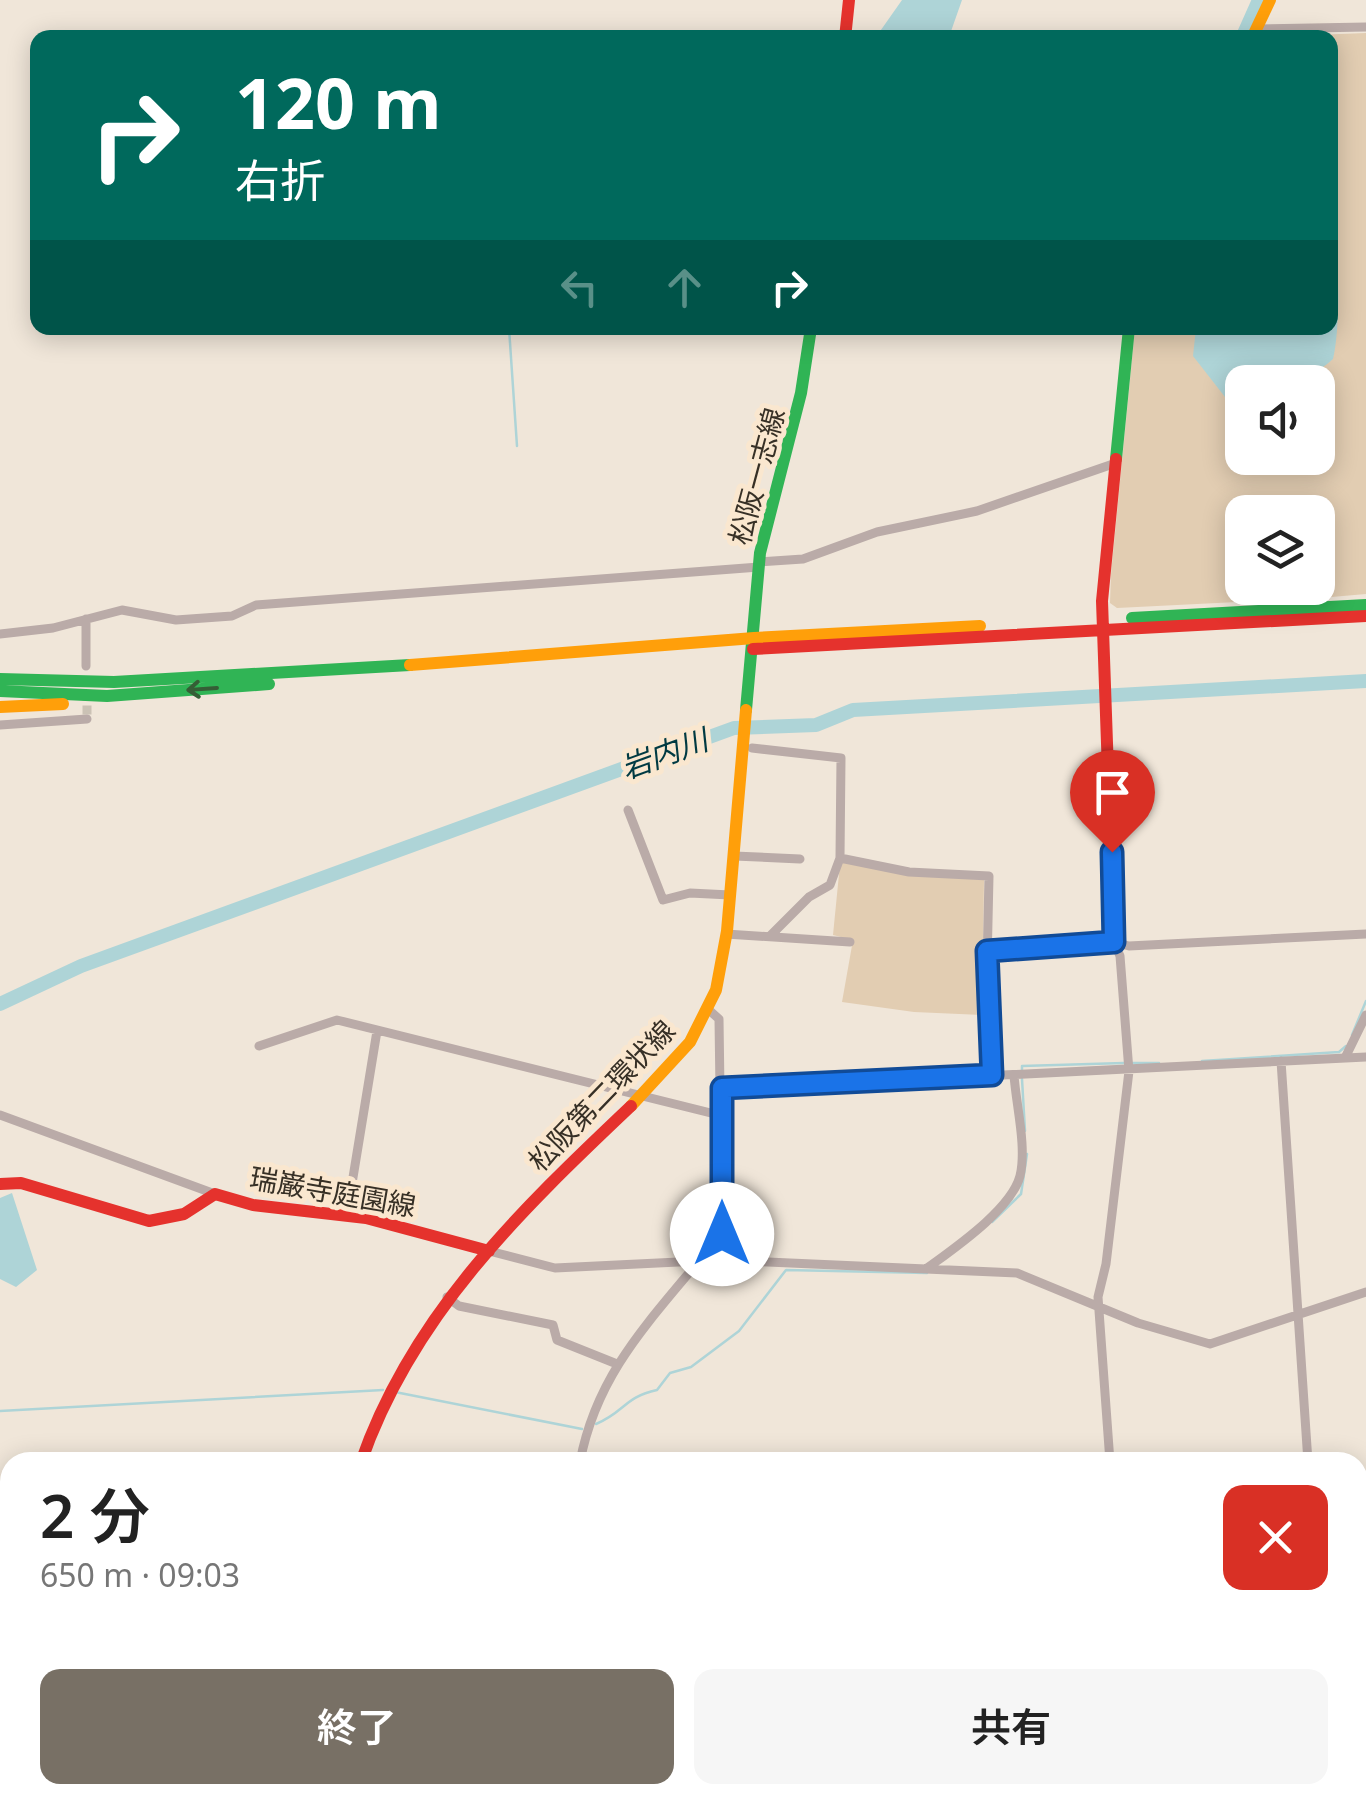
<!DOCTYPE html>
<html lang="ja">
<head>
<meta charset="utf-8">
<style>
  body { margin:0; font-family:"Noto Sans","Noto Sans JP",sans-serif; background:#f6f6f6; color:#222; height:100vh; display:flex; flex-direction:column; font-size:38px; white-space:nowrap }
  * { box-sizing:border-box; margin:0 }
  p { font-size:32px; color:#767676 }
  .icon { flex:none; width:55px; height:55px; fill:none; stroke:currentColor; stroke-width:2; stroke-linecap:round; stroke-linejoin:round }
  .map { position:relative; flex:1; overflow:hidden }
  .drawer { position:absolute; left:0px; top:1452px; width:1368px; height:352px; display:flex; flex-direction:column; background:#fff; border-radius:30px 30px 0 0; box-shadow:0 5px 25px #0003 }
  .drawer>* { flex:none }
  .hud { position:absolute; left:30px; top:30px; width:1308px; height:305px; border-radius:20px; box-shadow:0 5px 25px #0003; background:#00695c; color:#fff; overflow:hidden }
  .tools { position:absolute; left:1225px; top:365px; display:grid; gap:20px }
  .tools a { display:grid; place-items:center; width:110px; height:110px; border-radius:20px; background:#fff; box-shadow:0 5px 25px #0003; font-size:50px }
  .pin { position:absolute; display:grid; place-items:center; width:85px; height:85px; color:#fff; margin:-102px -42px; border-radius:50% 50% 50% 0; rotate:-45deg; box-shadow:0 0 10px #0007 }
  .pin .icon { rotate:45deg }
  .me { position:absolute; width:110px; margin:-55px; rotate:0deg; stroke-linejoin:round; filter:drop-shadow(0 0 8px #0008) }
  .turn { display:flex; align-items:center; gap:35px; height:210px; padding:0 40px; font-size:45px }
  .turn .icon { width:130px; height:130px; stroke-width:2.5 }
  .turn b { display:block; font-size:70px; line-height:85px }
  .lanes { display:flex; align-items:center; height:95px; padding:0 40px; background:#0003; justify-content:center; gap:50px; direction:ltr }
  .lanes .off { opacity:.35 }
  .round { display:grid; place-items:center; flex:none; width:105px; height:105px; border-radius:20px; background:#f6f6f6 }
  .overview { display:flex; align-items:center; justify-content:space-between; height:170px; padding:0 40px }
  h1 { font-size:60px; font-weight:600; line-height:75px }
  .primary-button { display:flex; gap:20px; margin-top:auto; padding:20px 40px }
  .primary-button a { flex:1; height:115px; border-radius:20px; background:#787065; color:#fff; font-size:40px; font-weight:600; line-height:115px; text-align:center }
  .primary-button a+a { background:#f6f6f6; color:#222 }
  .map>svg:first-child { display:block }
  .education { fill:#e5d5c8 }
  .green { fill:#e2cdb2; fill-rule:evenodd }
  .water { fill:#aed4d7 }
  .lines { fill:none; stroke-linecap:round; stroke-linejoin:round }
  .stream { stroke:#aed4d7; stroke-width:2.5 }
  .river { stroke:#aed4d7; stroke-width:14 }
  .street-tunnel { stroke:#cbc2b5; stroke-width:9; stroke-dasharray:9 4.5; stroke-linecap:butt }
  .street { stroke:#baaba8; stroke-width:9 }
  .fast { stroke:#30b455; stroke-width:12 }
  .slow { stroke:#ff9f0a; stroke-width:12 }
  .jam { stroke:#e5322d; stroke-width:12 }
  .oneway { stroke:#355e36 }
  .route-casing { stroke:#114b97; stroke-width:25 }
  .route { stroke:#1a73e8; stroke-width:18 }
  .labels { text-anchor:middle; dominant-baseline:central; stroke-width:10; stroke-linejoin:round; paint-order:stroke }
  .street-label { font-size:28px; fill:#373026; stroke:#fae7cf }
  .water-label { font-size:30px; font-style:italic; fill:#013a42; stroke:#fae7cf }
</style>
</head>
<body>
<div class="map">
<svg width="1366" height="1803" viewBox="0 0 1366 1803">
  <rect width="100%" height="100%" fill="#f0e6d9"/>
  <!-- education -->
  <path class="education" d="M 1358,1585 L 1366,1588 L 1366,1743 L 1358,1726 Z"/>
  <!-- green -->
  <path class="green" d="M 1366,33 L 1366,594 L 1320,598 L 1310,590 L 1290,591 L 1279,600 L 1117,608 L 1110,603 L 1111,574 L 1135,328 L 1330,328 L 1330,38 L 1261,37 ZM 1242,382 L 1318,382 L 1318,458 L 1242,458 ZM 1242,512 L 1318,512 L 1318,588 L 1242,588 Z
    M 847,861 L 984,880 L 982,1015 L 914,1012 L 842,1002 L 853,940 L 833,935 L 840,864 Z"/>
  <!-- water -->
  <path class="water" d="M 902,0 L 962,0 L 949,37 L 876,37 Z
    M 1330,239 C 1342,258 1339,336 1333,359 C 1308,383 1275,382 1242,382 L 1242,393 L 1225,397 L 1193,356 L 1196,328 L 1330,328 Z
    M 12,1193 L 37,1270 L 16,1287 L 0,1279 L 0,1198 Z"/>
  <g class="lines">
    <!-- stream -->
    <path class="stream" d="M 509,328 L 517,446
      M 1352,1035 L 1366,1001
      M 1202,1061 L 1339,1052 L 1346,1046
      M 1132,1063 L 1159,1063
      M 1022,1071 L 1022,1066 L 1124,1063
      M 1022,1079 L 1025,1131
      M 992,1222 L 1021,1194 L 1027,1154
      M 395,1392 L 582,1429
      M 0,1411 L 383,1390
      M 596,1424 C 625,1412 624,1397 657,1390 L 670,1373 L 691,1367 L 739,1331 L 786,1270 L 927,1273"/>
    <!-- river -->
    <path class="river" d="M 1242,38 L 1259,0
      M 0,1004 L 81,966 L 734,728 L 816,725 L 853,710 L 1366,681
      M 1346,1803 L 1366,1796"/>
    <!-- street-tunnel -->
    <path class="street-tunnel" d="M 87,692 L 87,719"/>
    <!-- street -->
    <path class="street" d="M 1256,29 L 1366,27
      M 826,328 L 866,328
      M 760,562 L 803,559 L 877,532 L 977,511 L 1113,464
      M 86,619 L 86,666
      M 0,634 L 53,628 L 122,610 L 176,620 L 232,616 L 256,605 L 759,567
      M 0,725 L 87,719
      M 752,748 L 841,758 L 840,858 L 909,872 L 989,876 L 986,1011 L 992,1075
      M 628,810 L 663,900 L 690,893 L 730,895
      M 734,856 L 800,859
      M 726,934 L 850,942
      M 771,935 L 809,897 L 830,885 L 840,858
      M 1114,942 L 1129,946 L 1366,934
      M 709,1010 L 719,1019 L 722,1234 L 717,1256
      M 259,1046 L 337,1020 L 723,1116
      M 1345,1058 L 1366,1015
      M 1281,1061 L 1308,1462
      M 722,1089 L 1366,1057
      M 0,1115 L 215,1194
      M 347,1214 L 377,1031
      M 489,1251 L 555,1268 L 699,1261 L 717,1256 L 743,1261 L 1017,1273 L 1138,1323 L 1210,1344 L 1366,1292
      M 926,1269 C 953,1249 1011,1210 1020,1176 C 1027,1147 1016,1105 1014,1075
      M 447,1297 L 459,1306 L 553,1325 L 557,1340 L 617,1364
      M 580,1462 C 596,1377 645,1326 699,1261
      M 1110,1462 L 1098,1297 L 1106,1264 L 1129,1071 L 1120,956 L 1114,942
      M 0,1505 L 10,1504
      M 1358,1579 L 1366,1582
      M 0,1615 L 10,1610
      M 0,1661 L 10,1654
      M 1358,1752 L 1366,1748
      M 1358,1786 L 1366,1785
      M 132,1795 L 135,1803
      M 250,1795 L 251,1803
      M 591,1795 L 592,1803
      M 1186,1795 L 1221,1803
      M 1342,1795 L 1344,1803
      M 383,1803 L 391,1795
      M 527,1803 L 528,1795
      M 768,1803 C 802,1793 836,1803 869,1795
      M 972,1803 L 974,1795
      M 1056,1803 L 1058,1795
      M 1134,1803 L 1135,1795
      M 1305,1803 L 1329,1795"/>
    <!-- fast -->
    <path class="fast" d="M 1116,459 L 1129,328
      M 1132,618 L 1366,605
      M 0,679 L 114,682 L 410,665
      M 0,691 L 107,696 L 269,684
      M 746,710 L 760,553 L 801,393 L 811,328
      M 1358,1494 L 1366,1494
      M 97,1803 L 109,1795"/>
    <!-- slow -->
    <path class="slow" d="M 1252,38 L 1270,0
      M 754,638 L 980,626
      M 410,665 L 754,638
      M 0,707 L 63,704
      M 631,1106 L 690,1042 L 716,990 L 727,931 L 746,710"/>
    <!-- jam -->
    <path class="jam" d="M 845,38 L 849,0
      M 753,649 L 1366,616
      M 987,951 L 1114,942 L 1102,601 L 1116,459
      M 0,1184 L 21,1183 L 149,1221 L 184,1214 L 215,1194 L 253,1205 L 366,1218 L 489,1251
      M 361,1462 C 412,1315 520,1211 631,1106
      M 310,1803 L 312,1795"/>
  </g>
  <!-- one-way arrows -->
  <defs><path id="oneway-shaft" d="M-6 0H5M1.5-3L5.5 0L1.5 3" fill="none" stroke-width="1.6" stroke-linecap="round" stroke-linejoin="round" transform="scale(2.5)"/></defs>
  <use class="oneway" href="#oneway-shaft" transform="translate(202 689) rotate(176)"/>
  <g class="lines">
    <!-- route casing -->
    <g class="route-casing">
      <path id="route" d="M 722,1234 L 722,1088 L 992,1075 L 987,951 L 1114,942 L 1112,852"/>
    </g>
    <!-- route -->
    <use href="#route" class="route"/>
  </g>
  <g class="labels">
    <!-- street labels -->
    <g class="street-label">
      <text transform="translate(756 476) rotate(-75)">松阪一志線</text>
      <text transform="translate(601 1095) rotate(-46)">松阪第二環状線</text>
      <text transform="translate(333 1191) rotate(10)">瑞巌寺庭園線</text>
    </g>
    <!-- water labels -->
    <g class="water-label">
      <text transform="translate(664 753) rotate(-20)">岩内川</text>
    </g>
  </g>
</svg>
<div class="tools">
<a><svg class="icon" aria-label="sound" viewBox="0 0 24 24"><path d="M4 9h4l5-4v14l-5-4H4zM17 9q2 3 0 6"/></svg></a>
<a><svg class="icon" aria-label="layers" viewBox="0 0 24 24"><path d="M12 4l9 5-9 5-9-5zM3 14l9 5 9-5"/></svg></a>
</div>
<div class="pin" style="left:1112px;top:852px;background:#d93025"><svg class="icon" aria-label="arrive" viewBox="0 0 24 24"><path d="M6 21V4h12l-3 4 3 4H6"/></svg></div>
<svg class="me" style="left:722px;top:1234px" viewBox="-20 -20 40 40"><circle r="19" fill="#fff"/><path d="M0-13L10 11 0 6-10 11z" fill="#1a73e8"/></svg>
<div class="hud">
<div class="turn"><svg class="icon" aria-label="right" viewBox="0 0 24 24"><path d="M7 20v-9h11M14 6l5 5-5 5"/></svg><div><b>120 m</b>右折</div></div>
<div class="lanes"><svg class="icon off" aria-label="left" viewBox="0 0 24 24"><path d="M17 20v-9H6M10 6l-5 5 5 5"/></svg><svg class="icon off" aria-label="ahead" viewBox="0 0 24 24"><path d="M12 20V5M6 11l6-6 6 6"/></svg><svg class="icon" aria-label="right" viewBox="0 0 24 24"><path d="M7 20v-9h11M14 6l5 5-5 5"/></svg></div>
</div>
<section class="drawer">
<div class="overview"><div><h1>2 分</h1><p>650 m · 09:03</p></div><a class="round" style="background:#d93025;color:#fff"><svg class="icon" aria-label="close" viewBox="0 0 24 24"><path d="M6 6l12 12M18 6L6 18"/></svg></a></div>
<div class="primary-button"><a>終了</a><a>共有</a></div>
</section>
</div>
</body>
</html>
